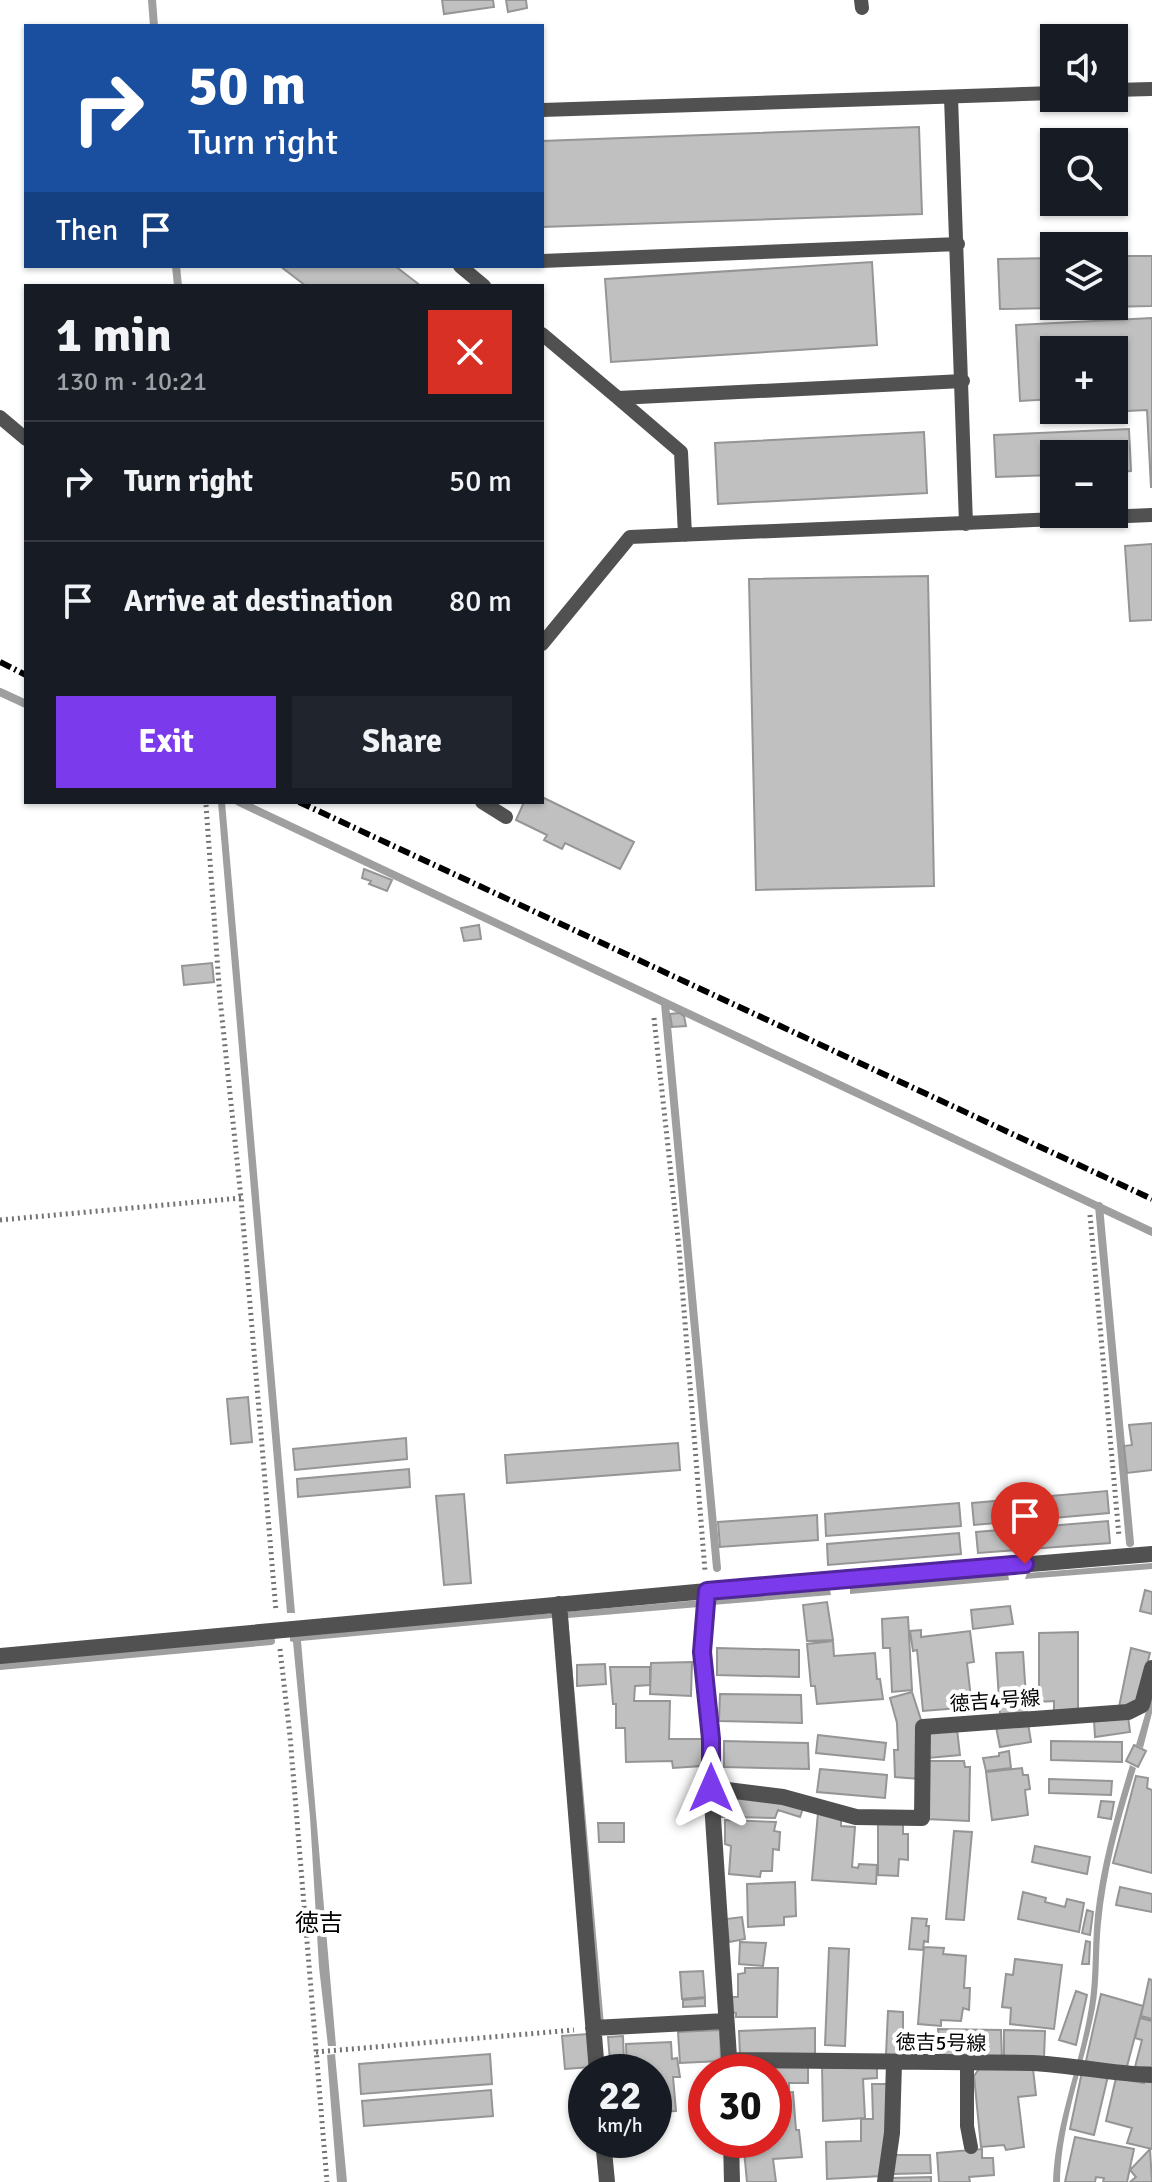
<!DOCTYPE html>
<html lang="en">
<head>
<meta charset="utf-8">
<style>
  body { margin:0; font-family:Signika,"Noto Sans JP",sans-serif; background:#20242c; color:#f1f3f6; height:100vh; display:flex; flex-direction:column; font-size:30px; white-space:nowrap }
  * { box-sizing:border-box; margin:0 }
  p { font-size:26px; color:#9ea1a6 }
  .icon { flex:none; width:44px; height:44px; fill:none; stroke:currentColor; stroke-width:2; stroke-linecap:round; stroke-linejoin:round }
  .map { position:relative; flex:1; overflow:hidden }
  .side { position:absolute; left:24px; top:284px; width:520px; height:520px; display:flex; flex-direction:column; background:#171b24; border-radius:0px; box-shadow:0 2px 6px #0004 }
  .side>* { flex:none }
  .hud { position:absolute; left:24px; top:24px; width:520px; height:244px; border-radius:0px; box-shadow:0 2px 6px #0004; background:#1a4fa0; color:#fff; overflow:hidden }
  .fabs { position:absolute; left:1040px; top:24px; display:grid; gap:16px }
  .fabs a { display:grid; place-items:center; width:88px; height:88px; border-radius:0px; background:#171b24; box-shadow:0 2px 6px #0004; font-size:40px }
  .speed { position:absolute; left:568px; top:2054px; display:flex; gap:16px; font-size:40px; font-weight:700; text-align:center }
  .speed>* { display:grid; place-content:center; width:104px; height:104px; border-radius:50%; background:#171b24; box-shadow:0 2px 6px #0004; line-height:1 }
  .speed small { font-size:20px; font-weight:400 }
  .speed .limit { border:12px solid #d22; background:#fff; color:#111 }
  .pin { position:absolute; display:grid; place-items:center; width:68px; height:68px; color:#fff; margin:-82px -34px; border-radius:50% 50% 50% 0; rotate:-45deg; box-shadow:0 0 8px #0007 }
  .pin .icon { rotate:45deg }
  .me { position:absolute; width:88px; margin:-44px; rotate:0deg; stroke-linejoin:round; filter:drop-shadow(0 0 6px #0008) }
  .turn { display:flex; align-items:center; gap:28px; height:168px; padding:0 32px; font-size:36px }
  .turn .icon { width:104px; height:104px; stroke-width:2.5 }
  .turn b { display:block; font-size:56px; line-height:68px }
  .then { display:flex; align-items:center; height:76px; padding:0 32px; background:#0003; gap:16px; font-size:30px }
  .round { display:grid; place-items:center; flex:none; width:84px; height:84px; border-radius:0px; background:#20242c }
  .headline { display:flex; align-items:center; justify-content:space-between; height:136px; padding:0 32px }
  h1 { font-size:48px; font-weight:800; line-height:60px }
  .cta { display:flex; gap:16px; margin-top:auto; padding:16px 32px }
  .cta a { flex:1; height:92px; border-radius:0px; background:#7c3aed; color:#fff; font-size:32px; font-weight:800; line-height:92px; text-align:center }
  .cta a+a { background:#20242c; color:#f1f3f6 }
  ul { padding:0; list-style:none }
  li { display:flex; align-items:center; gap:24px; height:120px; padding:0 32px; border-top:2px solid #363941 }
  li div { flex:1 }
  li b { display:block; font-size:30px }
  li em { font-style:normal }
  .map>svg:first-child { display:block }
  .water { fill:#9f9f9f }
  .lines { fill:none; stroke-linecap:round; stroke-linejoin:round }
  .stream { stroke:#9f9f9f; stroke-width:8 }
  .building { fill:#c0c0c0; stroke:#959595; stroke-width:2 }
  .path { stroke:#737373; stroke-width:5; stroke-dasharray:2 4; stroke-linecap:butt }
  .service { stroke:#515151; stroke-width:14 }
  .minor { stroke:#515151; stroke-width:16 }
  .rail { stroke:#000; stroke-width:6; stroke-dasharray:12 4 2 4; stroke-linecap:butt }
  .route-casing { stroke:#51269a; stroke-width:20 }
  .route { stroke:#7c3aed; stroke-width:14 }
  .labels { text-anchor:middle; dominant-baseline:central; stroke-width:8; stroke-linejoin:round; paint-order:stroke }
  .street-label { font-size:20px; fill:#000; stroke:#fff }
  .quarter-label { font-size:24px; fill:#000; stroke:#fff }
</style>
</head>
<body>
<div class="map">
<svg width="1152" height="2182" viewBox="0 0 1152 2182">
  <rect width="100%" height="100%" fill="#fff"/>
  <!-- water -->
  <path class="water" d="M 218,802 L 225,802 L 295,1613 L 287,1613 Z
    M 1152,1563 L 1152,1569 L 1025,1579 L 1027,1573 Z
    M 1008,1574 L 1009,1580 L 850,1594 L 850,1587 Z
    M 830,1590 L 831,1595 L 712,1605 L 712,1600 Z
    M 700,1600 L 699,1607 L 568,1618 L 604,2025 L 599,2024 L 564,1612 Z
    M 552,1613 L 552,1618 L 301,1641 L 336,2046 L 328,2046 L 319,1967 L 310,1817 L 293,1642 L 290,1641 L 290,1635 Z
    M 1152,1691 L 1152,1713 L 1143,1748 L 1136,1745 Z
    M 1130,1765 L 1136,1768 C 1120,1819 1106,1870 1101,1923 C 1098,1951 1100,1981 1095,2008 C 1084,2066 1061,2123 1060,2182 L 1053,2182 C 1055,2122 1080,2066 1089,2007 C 1094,1977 1092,1946 1095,1915 C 1101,1863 1115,1815 1130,1765 Z
    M 335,2054 L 347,2182 L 337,2182 L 327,2055 Z"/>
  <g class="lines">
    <!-- stream -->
    <path class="stream" d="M 152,0 L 154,26
      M 176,266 L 178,286
      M 0,692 L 26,704
      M 239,802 L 1152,1232
      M 665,1004 L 717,1568
      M 1099,1206 L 1130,1543
      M 0,1666 L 271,1641"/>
  </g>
  <!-- building -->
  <path class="building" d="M 442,0 L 493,0 L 494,7 L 444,14 Z
    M 506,0 L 526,0 L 527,8 L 508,12 Z
    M 919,127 L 922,214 L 542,227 L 542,141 Z
    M 1114,256 L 1152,256 L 1152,306 L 1000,309 L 998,259 L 1054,258 L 1054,306 L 1114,306 Z
    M 872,262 L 877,345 L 611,362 L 605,279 Z
    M 280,266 L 395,266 L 421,286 L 306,286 Z
    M 1152,318 L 1152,487 L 1151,487 L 1147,410 L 1086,413 L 1086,410 L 1114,410 L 1114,350 L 1054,350 L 1054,399 L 1020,401 L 1016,325 Z
    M 1129,429 L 1131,471 L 1114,472 L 1114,454 L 1054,454 L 1054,475 L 996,477 L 994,435 Z
    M 924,432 L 927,493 L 718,504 L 715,443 Z
    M 1152,544 L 1152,620 L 1130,621 L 1125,546 Z
    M 928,576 L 934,886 L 756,890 L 749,579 Z
    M 542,797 L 634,842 L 620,869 L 565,843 L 562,849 L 544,840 L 547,835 L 516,820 L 524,802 L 542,802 Z
    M 364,869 L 392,880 L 387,891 L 369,884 L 371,881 L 362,878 Z
    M 479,925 L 481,939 L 464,941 L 461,928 Z
    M 212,963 L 214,982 L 184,985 L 182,966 Z
    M 679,1013 L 684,1016 L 686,1026 L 672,1027 L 670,1014 Z
    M 248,1397 L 252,1442 L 231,1444 L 227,1399 Z
    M 1152,1423 L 1152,1470 L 1127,1473 L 1124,1446 L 1132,1445 L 1129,1425 Z
    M 406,1438 L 407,1459 L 295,1470 L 293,1449 Z
    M 678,1443 L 680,1470 L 507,1483 L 505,1455 Z
    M 409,1469 L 410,1487 L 298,1497 L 297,1479 Z
    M 1107,1491 L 1109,1513 L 974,1525 L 972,1503 Z
    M 464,1494 L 471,1583 L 444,1585 L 436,1496 Z
    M 959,1503 L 961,1526 L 826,1536 L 825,1514 Z
    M 817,1515 L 818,1540 L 720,1547 L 718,1522 Z
    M 1108,1521 L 1110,1543 L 978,1553 L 976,1532 Z
    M 959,1533 L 961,1554 L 828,1565 L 827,1544 Z
    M 1145,1590 L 1152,1592 L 1152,1614 L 1140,1611 Z
    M 827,1602 L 833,1640 L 807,1641 L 803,1605 Z
    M 1010,1606 L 1013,1624 L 973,1629 L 971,1610 Z
    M 908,1617 L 912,1690 L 892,1692 L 890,1648 L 883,1648 L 882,1619 Z
    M 921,1630 L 921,1637 L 970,1631 L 974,1662 L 967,1663 L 972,1707 L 923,1711 L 917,1650 L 913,1651 L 910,1631 Z
    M 1078,1632 L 1078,1711 L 1054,1711 L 1054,1701 L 1039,1702 L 1039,1633 Z
    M 833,1641 L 834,1656 L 875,1653 L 877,1679 L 880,1679 L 883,1699 L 817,1704 L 815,1686 L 811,1686 L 807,1644 Z
    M 717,1648 L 799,1650 L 799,1677 L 717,1675 Z
    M 1131,1648 L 1150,1653 L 1138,1700 L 1135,1704 L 1119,1707 Z
    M 1023,1652 L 1027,1712 L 1000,1714 L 996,1653 Z
    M 692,1662 L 691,1696 L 650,1694 L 651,1663 Z
    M 605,1664 L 606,1684 L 577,1686 L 577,1665 Z
    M 610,1667 L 650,1667 L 650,1685 L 635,1686 L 634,1701 L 670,1701 L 669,1739 L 703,1739 L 702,1766 L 673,1768 L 672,1761 L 626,1762 L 625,1728 L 616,1728 L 616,1704 L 613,1704 Z
    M 912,1692 L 922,1723 L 919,1779 L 895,1777 L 894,1750 L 898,1750 L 897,1723 L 890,1698 Z
    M 720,1694 L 801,1695 L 802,1723 L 719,1721 Z
    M 1128,1716 L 1130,1732 L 1095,1737 L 1094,1720 Z
    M 1028,1723 L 1031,1742 L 1000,1747 L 996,1727 Z
    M 957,1729 L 960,1755 L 928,1758 L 926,1732 Z
    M 818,1735 L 886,1743 L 884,1760 L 816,1753 Z
    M 724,1741 L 808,1743 L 809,1769 L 724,1767 Z
    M 1051,1741 L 1122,1742 L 1122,1762 L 1051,1760 Z
    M 1134,1745 L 1146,1751 L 1138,1767 L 1126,1761 Z
    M 1009,1751 L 1011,1768 L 986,1771 L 983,1758 L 999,1756 L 999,1753 Z
    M 926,1761 L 964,1761 L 965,1767 L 970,1767 L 969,1821 L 926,1819 Z
    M 1022,1768 L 1023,1775 L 1028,1775 L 1030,1789 L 1025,1790 L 1028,1815 L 992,1820 L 986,1772 Z
    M 820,1769 L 887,1775 L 885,1798 L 817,1792 Z
    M 1136,1776 L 1148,1778 L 1147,1788 L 1152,1790 L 1152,1873 L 1113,1863 Z
    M 1049,1779 L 1112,1781 L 1111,1795 L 1049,1793 Z
    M 722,1795 L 735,1795 L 735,1817 L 720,1817 Z
    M 737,1795 L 803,1808 L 800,1817 L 778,1810 L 775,1818 L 736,1817 Z
    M 1101,1801 L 1114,1802 L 1111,1819 L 1098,1817 Z
    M 818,1813 L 841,1818 L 841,1826 L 855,1827 L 852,1867 L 858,1868 L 859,1864 L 877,1865 L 876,1884 L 812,1880 Z
    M 725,1820 L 776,1822 L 774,1831 L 780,1832 L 779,1850 L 773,1849 L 772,1871 L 761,1871 L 760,1877 L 729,1874 L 731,1846 L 725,1844 Z
    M 878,1821 L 903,1821 L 903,1834 L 908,1834 L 908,1860 L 899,1859 L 898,1876 L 878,1875 Z
    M 598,1823 L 624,1823 L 624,1842 L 599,1842 Z
    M 954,1831 L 972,1832 L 964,1920 L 946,1919 Z
    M 1035,1846 L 1090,1857 L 1087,1874 L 1032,1862 Z
    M 795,1882 L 796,1916 L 784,1917 L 784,1925 L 748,1927 L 747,1884 Z
    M 1120,1887 L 1152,1894 L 1152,1912 L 1116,1905 Z
    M 1023,1892 L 1046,1898 L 1045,1902 L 1065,1907 L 1067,1899 L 1084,1903 L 1079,1932 L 1018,1919 Z
    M 1087,1910 L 1093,1912 L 1090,1935 L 1082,1933 Z
    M 742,1917 L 745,1939 L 729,1942 L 726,1919 Z
    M 912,1918 L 927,1919 L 926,1926 L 929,1926 L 928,1942 L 924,1941 L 923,1950 L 909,1949 Z
    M 1086,1941 L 1090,1942 L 1089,1964 L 1082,1964 Z
    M 740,1942 L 766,1943 L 763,1966 L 739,1964 Z
    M 924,1947 L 944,1948 L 943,1954 L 966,1956 L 964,1988 L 970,1988 L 969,2010 L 963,2008 L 961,2021 L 941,2020 L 941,2026 L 918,2024 Z
    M 829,1948 L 849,1949 L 845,2046 L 825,2045 Z
    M 1015,1959 L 1062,1965 L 1054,2029 L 1010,2024 L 1011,2008 L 1002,2007 L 1006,1974 L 1013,1975 Z
    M 745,1968 L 778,1968 L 777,2017 L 736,2017 L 736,2013 L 732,2012 L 732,1997 L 738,1997 L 738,1974 L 745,1973 Z
    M 703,1971 L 705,1997 L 682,1999 L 680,1972 Z
    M 1149,1979 L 1152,1980 L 1152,2019 L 1141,2016 Z
    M 1076,1991 L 1087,1995 L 1076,2045 L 1059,2040 Z
    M 1101,1994 L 1143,2006 L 1126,2070 L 1086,2061 Z
    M 705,1998 L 705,2006 L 683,2007 L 683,2000 Z
    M 888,2011 L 903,2012 L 903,2055 L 886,2055 Z
    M 1140,2018 L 1152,2021 L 1152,2067 L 1135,2067 L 1142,2040 L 1135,2038 Z
    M 815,2028 L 815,2055 L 740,2056 L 739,2031 Z
    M 938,2029 L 1001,2030 L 1002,2058 L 940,2057 Z
    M 720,2030 L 721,2061 L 680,2063 L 678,2032 Z
    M 1004,2030 L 1045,2031 L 1044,2058 L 1004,2057 Z
    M 588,2034 L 591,2067 L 565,2069 L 562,2036 Z
    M 623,2036 L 624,2061 L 610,2061 L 608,2037 Z
    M 671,2042 L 672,2059 L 677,2058 L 680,2077 L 673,2077 L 676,2111 L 654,2112 L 654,2072 L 627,2072 L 626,2044 Z
    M 490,2054 L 492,2084 L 361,2094 L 359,2064 Z
    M 822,2064 L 877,2065 L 877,2078 L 863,2079 L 865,2118 L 823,2121 Z
    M 752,2065 L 808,2065 L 808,2083 L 789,2083 L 789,2090 L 774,2090 L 774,2072 L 752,2072 Z
    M 979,2069 L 1033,2069 L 1036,2095 L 1018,2097 L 1024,2147 L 1006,2150 L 1004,2145 L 981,2147 L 974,2076 Z
    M 1082,2072 L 1108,2076 L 1094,2135 L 1070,2129 Z
    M 1116,2078 L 1144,2083 L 1145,2079 L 1152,2080 L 1152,2149 L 1127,2143 L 1132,2128 L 1106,2121 Z
    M 872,2084 L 889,2084 L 882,2176 L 827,2179 L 826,2142 L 861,2141 L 861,2119 L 873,2119 Z
    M 491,2090 L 493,2116 L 364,2126 L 362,2101 Z
    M 793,2092 L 796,2130 L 799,2130 L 802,2157 L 773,2159 L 776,2182 L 747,2182 L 743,2140 L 774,2140 L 774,2094 Z
    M 1075,2137 L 1134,2149 L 1127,2182 L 1103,2182 L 1104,2178 L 1096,2177 L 1095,2182 L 1065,2182 Z
    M 982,2149 L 982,2158 L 993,2158 L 994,2175 L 969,2177 L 970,2182 L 939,2182 L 937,2153 Z
    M 1150,2149 L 1152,2182 L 1130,2182 L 1136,2177 L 1130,2170 Z
    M 893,2155 L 930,2155 L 931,2173 L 893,2174 Z
    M 931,2177 L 931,2182 L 889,2182 L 890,2178 Z"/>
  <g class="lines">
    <!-- path -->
    <path class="path" d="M 206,805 L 220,999 L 241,1198 L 276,1611
      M 654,1018 L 679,1248 L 705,1571
      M 1090,1215 L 1119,1536
      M 0,1220 L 241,1198
      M 280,1649 L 290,1736 L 327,2182
      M 316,2052 L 574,2030"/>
    <!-- service -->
    <path class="service" d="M 861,0 L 862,8
      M 1114,90 L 1152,89
      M 951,97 L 966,524
      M 542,110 L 1054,93
      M 542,261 L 958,244
      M 460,266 L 484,286
      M 542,334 L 618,398 L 963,381
      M 618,398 L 681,452 L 685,535
      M 0,417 L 26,439
      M 542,644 L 630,537 L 1152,515
      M 482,802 L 506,817
      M 967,2063 L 967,2126 L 971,2147"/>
    <!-- minor -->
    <path class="minor" d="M 707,1591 L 702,1652 L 711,1739 L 711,1788 L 730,2072
      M 559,1604 L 597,2072
      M 0,1656 L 707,1591 L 1152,1554
      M 711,1788 L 783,1797 L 856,1817 L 922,1818 L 923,1727 L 1128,1712 L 1142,1705 L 1152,1668
      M 593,2028 L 726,2021
      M 729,2060 L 1032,2063 C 1073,2065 1112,2074 1152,2075
      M 603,2140 L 607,2182
      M 731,2140 L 732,2182
      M 885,2182 L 892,2133 L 894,2062"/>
    <!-- rail -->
    <path class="rail" d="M 0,662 L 26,675
      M 299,802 L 1152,1199"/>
  </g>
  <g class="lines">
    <!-- route casing -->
    <g class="route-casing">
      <path id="route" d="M 711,1788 L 711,1739 L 702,1652 L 707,1591 L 1025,1564"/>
    </g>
    <!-- route -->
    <use href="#route" class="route"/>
  </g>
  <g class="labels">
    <!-- street labels -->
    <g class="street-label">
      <text transform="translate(995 1701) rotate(-4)">徳吉4号線</text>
      <text transform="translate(941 2043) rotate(1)">徳吉5号線</text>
    </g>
    <!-- quarter labels -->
    <g class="quarter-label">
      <text x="319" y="1923">徳吉</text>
    </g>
  </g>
</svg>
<div class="fabs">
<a><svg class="icon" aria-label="sound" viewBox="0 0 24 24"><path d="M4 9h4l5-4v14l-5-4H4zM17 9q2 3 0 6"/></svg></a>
<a><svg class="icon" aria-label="search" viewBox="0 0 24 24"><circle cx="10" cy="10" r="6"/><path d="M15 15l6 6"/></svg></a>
<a><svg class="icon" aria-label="layers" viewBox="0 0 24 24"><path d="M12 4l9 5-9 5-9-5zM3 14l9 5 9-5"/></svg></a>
<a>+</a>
<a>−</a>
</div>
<div class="speed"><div>22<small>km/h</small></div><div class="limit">30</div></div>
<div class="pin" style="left:1025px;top:1564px;background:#d93025"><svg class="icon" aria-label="arrive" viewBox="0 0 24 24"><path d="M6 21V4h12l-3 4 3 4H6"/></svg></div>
<svg class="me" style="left:711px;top:1788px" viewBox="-20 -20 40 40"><path d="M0-17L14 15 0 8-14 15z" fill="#7c3aed" stroke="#fff" stroke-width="4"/></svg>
<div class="hud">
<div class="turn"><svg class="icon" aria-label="right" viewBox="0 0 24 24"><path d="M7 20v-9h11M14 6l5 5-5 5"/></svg><div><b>50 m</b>Turn right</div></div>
<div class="then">Then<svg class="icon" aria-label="arrive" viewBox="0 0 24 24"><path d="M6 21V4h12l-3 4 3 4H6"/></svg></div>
</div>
<section class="side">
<div class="headline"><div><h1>1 min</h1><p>130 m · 10:21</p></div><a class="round" style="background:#d93025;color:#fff"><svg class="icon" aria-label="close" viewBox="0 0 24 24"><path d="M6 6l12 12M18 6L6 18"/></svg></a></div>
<ul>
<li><svg class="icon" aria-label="right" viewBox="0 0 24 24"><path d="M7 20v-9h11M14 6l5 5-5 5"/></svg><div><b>Turn right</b></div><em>50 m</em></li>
<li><svg class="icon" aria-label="arrive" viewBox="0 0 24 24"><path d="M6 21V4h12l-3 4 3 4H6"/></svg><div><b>Arrive at destination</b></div><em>80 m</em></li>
</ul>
<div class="cta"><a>Exit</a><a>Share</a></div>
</section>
</div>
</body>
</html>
